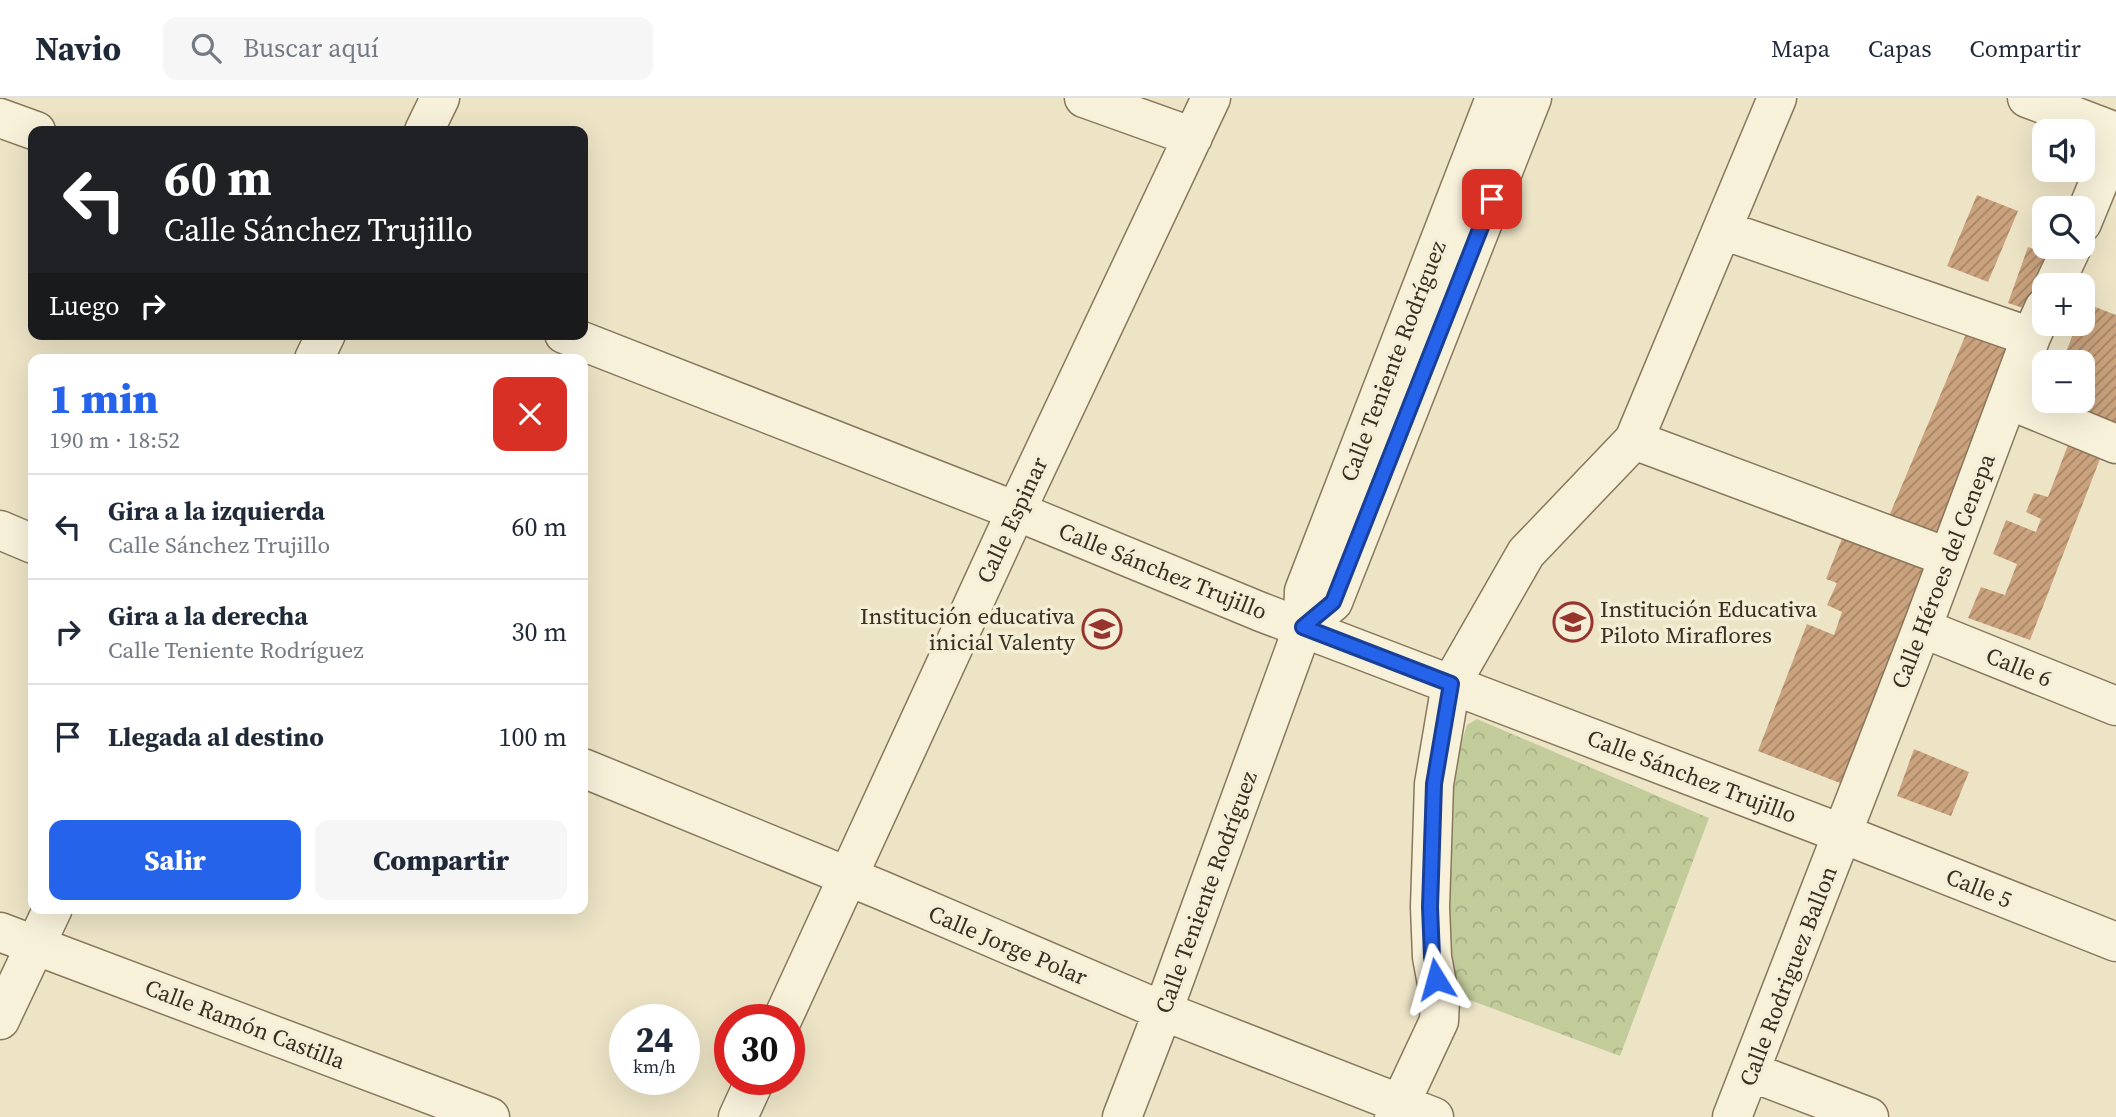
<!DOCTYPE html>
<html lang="es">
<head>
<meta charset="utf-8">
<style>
  body { margin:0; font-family:"Source Serif 4",serif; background:#f6f6f7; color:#1f2937; height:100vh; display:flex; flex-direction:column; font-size:26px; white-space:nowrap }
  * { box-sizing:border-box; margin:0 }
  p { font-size:23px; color:#747a83 }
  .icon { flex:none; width:38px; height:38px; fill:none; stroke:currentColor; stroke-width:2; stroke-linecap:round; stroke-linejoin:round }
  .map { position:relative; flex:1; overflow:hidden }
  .side { position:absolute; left:28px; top:256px; width:560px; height:560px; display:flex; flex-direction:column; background:#fff; border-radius:14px; box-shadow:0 7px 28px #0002 }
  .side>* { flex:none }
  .hud { position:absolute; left:28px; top:28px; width:560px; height:214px; border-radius:14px; box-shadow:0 7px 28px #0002; background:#202124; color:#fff; overflow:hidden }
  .fabs { position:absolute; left:2032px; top:21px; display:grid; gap:14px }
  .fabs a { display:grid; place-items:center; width:63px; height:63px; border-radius:14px; background:#fff; box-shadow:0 7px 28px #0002; font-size:35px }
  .speed { position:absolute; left:609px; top:906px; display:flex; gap:14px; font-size:35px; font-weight:700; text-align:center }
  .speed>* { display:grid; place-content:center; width:91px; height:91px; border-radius:50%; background:#fff; box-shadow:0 7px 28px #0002; line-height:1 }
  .speed small { font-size:18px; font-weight:400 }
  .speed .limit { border:10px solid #d22; background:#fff; color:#111 }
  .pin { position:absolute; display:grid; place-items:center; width:60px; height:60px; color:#fff; margin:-30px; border-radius:14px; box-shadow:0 4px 10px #0006 }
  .me { position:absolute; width:77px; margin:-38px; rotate:352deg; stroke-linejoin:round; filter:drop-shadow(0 0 5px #0008) }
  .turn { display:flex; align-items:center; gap:24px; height:147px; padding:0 21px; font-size:32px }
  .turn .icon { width:91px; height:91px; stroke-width:2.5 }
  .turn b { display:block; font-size:49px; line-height:60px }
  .then { display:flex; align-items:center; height:66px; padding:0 21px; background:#0003; gap:14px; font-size:26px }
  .round { display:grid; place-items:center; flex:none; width:74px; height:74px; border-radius:14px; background:#f6f6f7 }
  .head { display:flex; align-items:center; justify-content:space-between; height:119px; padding:0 21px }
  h1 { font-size:42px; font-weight:800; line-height:52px; color:#2563eb }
  .primary-button { display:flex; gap:14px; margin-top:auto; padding:14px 21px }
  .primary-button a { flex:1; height:80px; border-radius:14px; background:#2563eb; color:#fff; font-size:28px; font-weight:800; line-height:80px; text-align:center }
  .primary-button a+a { background:#f6f6f7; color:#1f2937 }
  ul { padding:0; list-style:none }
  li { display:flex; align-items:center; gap:21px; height:105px; padding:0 21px; border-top:2px solid #e0e1e3 }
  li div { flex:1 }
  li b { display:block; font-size:26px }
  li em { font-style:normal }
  header { display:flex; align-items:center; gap:42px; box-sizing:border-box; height:98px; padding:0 35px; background:#fff; border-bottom:2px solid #e0e1e3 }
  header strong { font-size:33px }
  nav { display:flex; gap:38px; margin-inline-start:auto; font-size:24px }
  .search { width:490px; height:63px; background:#f6f6f7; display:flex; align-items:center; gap:18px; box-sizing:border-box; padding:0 24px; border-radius:14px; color:#747a83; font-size:26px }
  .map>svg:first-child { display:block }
  .forest { fill:url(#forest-crowns) }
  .building { fill:url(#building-hatch) }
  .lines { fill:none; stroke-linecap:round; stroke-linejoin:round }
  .minor-casing { stroke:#88775c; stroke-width:41 }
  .tertiary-casing { stroke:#88775c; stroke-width:41 }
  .minor { stroke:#f8f1da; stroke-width:38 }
  .tertiary { stroke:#f8f1da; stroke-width:38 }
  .route-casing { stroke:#184099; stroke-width:18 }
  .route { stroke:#2563eb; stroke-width:12 }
  .labels { text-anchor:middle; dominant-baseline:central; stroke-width:7; stroke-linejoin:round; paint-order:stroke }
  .street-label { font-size:23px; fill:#392e20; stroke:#f5eed6 }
  .poi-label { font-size:23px; fill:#392e20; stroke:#f5eed6; text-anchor:start }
</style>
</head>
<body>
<header>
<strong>Navio</strong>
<div class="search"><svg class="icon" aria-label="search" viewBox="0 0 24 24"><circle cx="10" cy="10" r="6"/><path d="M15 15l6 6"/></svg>Buscar aquí</div>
<nav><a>Mapa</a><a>Capas</a><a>Compartir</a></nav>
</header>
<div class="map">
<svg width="2116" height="1019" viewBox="0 0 2116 1019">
  <defs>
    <pattern id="forest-crowns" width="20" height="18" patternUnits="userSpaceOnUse" patternTransform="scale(1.75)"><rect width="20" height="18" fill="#c2cb9a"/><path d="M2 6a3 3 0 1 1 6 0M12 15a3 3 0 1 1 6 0" fill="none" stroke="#a7af84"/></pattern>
    <pattern id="building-hatch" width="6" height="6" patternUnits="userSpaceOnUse" patternTransform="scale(1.75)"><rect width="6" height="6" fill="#caa27d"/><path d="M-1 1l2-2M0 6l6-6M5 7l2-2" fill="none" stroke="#a58466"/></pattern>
  </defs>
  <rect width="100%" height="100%" fill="#ede4c6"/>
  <!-- forest -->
  <path class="forest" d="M 1477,621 L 1709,720 L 1620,958 L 1459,898 L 1441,837 L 1447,690 L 1467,627 Z"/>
  <!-- building -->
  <path class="building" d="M 2082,44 L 2090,46 L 2083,67 L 2082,67 Z
    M 1977,97 L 2018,113 L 1988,184 L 1947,168 Z
    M 2028,149 L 2049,156 L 2026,211 L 2008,205 Z
    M 2085,205 L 2116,217 L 2116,332 L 2043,303 L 2082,303 L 2082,264 L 2062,264 L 2077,226 L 2082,226 L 2082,212 Z
    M 1969,229 L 2019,250 L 1939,438 L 1889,418 Z
    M 2068,347 L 2100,361 L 2030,542 L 1968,520 L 1981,489 L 2005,497 L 2017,466 L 1993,456 L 2006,422 L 2036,434 L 2041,421 L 2026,414 L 2034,395 L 2048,399 Z
    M 1843,438 L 1925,468 L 1845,687 L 1758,653 L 1807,526 L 1834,537 L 1842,514 L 1827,507 L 1837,485 L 1826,481 Z
    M 1914,651 L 1969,674 L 1951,718 L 1897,698 Z"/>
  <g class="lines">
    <!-- minor casing -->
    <g class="minor-casing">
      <path id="minor" d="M 1084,0 L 1193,39
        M 2027,0 L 2116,34
        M 424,33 L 440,0
        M 2082,125 L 2116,42
        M 1723,132 L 2031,239
        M 2054,187 L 2072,149
        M 314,261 L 326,236
        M 2009,302 L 2116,346
        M 1634,342 L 1947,459
        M 0,432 L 33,446
        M 1303,529 L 1333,504 L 1532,0
        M 1922,530 L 2116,608
        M 583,670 L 881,792 L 1163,913 L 1434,1019
        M 0,834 L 490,1019
        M 0,922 L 53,810
        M 782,922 L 1016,413 L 1211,0
        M 1751,974 L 1869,1019
        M 738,1019 L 755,982
        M 1122,1019 L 1163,913 L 1303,529 L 1304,493 L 1495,0
        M 1394,1019 L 1439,923 L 1440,902 L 1432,859 L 1430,809 L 1434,686 L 1451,586 L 1526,455 L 1634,342 L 1777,0
        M 1732,1019 L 1922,530 L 2031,239 L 2044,210"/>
    </g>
    <!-- tertiary casing -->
    <g class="tertiary-casing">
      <path id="tertiary" d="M 0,20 L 36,33
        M 564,236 L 1016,413 L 1261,514 L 1843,736 L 2116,844"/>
    </g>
    <!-- minor -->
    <use href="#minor" class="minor"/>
    <!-- tertiary -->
    <use href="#tertiary" class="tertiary"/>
  </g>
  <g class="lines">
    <!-- route casing -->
    <g class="route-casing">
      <path id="route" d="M 1436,881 L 1432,859 L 1430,809 L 1434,686 L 1451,586 L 1303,529 L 1333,504 L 1492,101"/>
    </g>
    <!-- route -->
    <use href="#route" class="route"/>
  </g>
  <!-- icons -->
  <defs>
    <g id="school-ring" transform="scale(2.0125)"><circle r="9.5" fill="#f5eed6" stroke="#96342e" stroke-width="1.5"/><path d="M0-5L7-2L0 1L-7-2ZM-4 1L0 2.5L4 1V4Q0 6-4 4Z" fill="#96342e"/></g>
  </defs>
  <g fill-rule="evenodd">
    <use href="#school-ring" x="1573" y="524"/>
    <use href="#school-ring" x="1102" y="531"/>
  </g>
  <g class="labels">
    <!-- street labels -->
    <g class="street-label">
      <text transform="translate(1393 263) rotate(-69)">Calle Teniente Rodríguez</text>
      <text transform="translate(1012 422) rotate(-65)">Calle Espinar</text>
      <text transform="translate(1163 473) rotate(22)">Calle Sánchez Trujillo</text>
      <text transform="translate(1943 473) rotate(-69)">Calle Héroes del Cenepa</text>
      <text transform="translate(2019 569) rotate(22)">Calle 6</text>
      <text transform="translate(1692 678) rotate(21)">Calle Sánchez Trujillo</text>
      <text transform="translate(1979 790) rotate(22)">Calle 5</text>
      <text transform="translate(1206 794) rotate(-70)">Calle Teniente Rodríguez</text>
      <text transform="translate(1008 847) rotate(23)">Calle Jorge Polar</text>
      <text transform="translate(1788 878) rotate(-69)">Calle Rodriguez Ballon</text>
      <text transform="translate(245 926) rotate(21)">Calle Ramón Castilla</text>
    </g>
    <!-- poi labels -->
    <g class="poi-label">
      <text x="1600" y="511">Institución Educativa<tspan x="1600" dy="26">Piloto Miraflores</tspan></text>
      <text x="1075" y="518" text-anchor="end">Institución educativa<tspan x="1075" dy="26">inicial Valenty</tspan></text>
    </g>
  </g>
</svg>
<div class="fabs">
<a><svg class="icon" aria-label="sound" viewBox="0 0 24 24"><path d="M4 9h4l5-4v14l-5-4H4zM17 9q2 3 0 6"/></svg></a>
<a><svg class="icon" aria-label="search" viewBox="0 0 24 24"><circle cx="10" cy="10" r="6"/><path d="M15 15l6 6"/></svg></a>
<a>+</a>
<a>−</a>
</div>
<div class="speed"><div>24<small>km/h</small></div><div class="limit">30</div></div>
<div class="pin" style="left:1492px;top:101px;background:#d93025"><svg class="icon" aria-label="arrive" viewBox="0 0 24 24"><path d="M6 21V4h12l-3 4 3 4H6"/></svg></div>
<svg class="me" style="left:1436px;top:881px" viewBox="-20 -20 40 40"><path d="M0-17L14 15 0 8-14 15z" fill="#2563eb" stroke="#fff" stroke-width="4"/></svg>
<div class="hud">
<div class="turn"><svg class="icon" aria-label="left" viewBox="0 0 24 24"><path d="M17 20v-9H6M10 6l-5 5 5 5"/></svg><div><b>60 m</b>Calle Sánchez Trujillo</div></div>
<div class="then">Luego<svg class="icon" aria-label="right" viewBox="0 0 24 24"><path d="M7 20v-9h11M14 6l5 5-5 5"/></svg></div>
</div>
<section class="side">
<div class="head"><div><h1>1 min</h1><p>190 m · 18:52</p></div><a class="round" style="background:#d93025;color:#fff"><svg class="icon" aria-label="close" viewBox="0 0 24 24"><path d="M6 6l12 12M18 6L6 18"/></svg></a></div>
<ul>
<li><svg class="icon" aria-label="left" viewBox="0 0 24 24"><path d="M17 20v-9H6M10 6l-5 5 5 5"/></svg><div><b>Gira a la izquierda</b><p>Calle Sánchez Trujillo</p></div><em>60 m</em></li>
<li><svg class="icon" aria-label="right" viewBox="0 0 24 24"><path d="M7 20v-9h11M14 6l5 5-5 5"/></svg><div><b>Gira a la derecha</b><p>Calle Teniente Rodríguez</p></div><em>30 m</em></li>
<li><svg class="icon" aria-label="arrive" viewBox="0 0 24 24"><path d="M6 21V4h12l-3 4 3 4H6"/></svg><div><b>Llegada al destino</b></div><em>100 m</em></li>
</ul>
<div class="primary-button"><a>Salir</a><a>Compartir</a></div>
</section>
</div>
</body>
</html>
